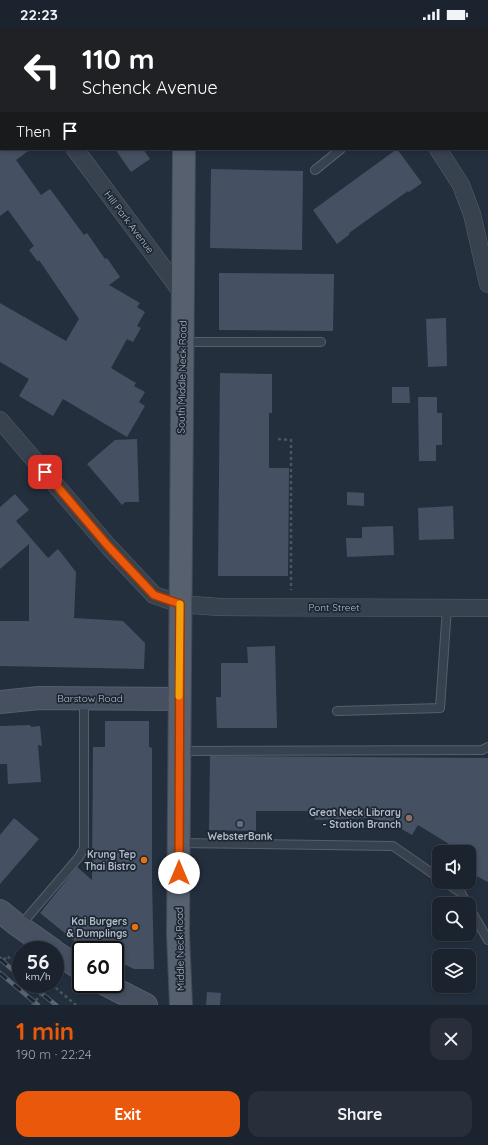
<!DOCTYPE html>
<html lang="en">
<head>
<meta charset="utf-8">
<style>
  body { margin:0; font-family:Quicksand,sans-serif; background:#282f3a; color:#f1f3f6; height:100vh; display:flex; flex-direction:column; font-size:15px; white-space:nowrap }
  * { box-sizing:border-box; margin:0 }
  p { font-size:13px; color:#a0a4aa }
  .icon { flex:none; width:22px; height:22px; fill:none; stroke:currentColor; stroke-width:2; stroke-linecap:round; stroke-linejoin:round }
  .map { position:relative; height:977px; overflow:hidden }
  .drawer { display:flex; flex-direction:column; background:#1b232e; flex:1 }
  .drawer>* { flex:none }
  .banner { position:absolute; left:0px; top:0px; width:488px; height:122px; box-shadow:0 2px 6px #0003,0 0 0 1px #39404a; background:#202124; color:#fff; overflow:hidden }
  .controls { position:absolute; left:432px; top:817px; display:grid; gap:8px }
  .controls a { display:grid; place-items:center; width:44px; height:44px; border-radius:8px; background:#1b232e; box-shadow:0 2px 6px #0003,0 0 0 1px #39404a; font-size:20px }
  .speed { position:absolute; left:12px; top:913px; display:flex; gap:8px; font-size:20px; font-weight:700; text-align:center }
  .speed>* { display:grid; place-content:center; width:52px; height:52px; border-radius:50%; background:#1b232e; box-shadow:0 2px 6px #0003,0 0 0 1px #39404a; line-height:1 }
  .speed small { font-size:10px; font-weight:400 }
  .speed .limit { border:2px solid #111; border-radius:6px; background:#fff; color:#111 }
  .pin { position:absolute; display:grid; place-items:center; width:34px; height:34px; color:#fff; margin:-17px; border-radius:8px; box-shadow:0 2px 6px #0006 }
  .me { position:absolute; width:44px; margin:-22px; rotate:0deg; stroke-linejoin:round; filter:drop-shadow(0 0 3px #0008) }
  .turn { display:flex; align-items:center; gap:14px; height:84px; padding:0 16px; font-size:18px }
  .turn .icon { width:52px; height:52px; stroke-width:2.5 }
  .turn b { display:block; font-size:28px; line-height:34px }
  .then { display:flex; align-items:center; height:38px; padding:0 16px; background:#0003; gap:8px; font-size:15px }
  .round { display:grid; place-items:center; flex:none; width:42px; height:42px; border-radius:12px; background:#282f3a }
  .overview { display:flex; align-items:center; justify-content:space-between; height:68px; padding:0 16px }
  h1 { font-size:24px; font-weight:800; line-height:30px; color:#ea580c }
  .action { display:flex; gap:8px; margin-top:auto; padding:8px 16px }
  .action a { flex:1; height:46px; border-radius:12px; background:#ea580c; color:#fff; font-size:16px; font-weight:800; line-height:46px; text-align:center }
  .action a+a { background:#282f3a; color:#f1f3f6 }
  .status { display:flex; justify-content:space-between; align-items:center; height:28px; padding:0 20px; background:#1b232e; direction:ltr }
  .status svg { height:11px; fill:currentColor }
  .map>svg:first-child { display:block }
  .building { fill:#455162 }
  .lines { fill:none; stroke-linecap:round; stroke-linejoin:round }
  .lane-casing { stroke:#565f6c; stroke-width:10 }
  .street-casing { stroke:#565f6c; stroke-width:18 }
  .secondary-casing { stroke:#565f6c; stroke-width:24 }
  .primary-casing { stroke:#414a57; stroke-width:24 }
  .path { stroke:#44595c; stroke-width:2.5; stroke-dasharray:3 3; stroke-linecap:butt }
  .lane { stroke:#38414e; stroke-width:8 }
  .street { stroke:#38414e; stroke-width:17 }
  .secondary { stroke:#465061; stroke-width:22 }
  .primary { stroke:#56606e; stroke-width:22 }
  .rail-casing { stroke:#5a6575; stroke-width:4.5 }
  .rail { stroke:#1d2633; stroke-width:3; stroke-dasharray:9; stroke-linecap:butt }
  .path-bridge { stroke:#44595c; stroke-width:2.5; stroke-dasharray:3 3; stroke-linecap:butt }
  .route-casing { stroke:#983908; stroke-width:10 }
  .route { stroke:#ea580c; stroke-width:7 }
  .slow { stroke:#f59e0b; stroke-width:7 }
  .education-dot { fill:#8d6e63; stroke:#1d2633; stroke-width:1.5 }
  .service-dot { fill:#5c6f8a; stroke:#1d2633; stroke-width:1.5 }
  .food-dot { fill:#e8710a; stroke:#1d2633; stroke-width:1.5 }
  .labels { text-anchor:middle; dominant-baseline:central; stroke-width:3.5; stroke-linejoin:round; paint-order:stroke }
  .street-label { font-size:10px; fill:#b4bcc9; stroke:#1d2633 }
  .poi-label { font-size:10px; font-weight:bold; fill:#b4bcc9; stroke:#1d2633; text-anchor:end }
</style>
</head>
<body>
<div class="status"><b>22:23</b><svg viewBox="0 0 49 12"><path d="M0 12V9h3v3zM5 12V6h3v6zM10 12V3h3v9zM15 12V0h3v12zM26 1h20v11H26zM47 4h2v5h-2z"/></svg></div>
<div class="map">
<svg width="488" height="977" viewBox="0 0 488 977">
  <rect width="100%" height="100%" fill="#242f3e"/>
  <!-- building -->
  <path class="building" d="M 0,121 L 31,121 L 16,132 L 41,167 L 50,161 L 84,207 L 87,205 L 105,231 L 107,230 L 120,249 L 109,257 L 140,275 L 137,279 L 145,284 L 137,298 L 141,300 L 133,314 L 127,311 L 111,340 L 136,355 L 134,358 L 145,364 L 139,374 L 145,378 L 127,409 L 63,371 L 53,388 L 19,368 L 29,351 L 0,334 L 0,275 L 66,313 L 79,291 L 39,232 L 38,234 L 29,222 L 34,218 L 8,182 L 0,188 Z
    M 115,121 L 143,121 L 150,131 L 131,144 Z
    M 397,121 L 422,155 L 409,164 L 408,163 L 374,187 L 349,205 L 350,206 L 337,216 L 313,182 Z
    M 211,141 L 303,143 L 302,222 L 210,220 Z
    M 219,245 L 334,246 L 333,303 L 219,302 Z
    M 446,290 L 447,338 L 428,339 L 426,291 Z
    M 220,345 L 272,346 L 272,385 L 269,385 L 269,440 L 289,440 L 288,548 L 218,548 Z
    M 392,359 L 409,359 L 410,375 L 392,375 Z
    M 418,369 L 437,369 L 437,385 L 442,385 L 442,417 L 436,417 L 436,433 L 419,433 Z
    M 137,411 L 139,474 L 125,474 L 122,477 L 87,436 L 115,412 Z
    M 347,464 L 364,465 L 364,478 L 347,477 Z
    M 15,466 L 29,482 L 16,493 L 48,530 L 58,521 L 76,544 L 74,590 L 123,593 L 145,615 L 144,641 L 0,638 L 0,593 L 29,593 L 29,516 L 0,541 L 0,479 Z
    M 453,478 L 454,511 L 419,512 L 418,480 Z
    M 393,498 L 394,527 L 347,529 L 346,510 L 362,510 L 362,499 Z
    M 275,618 L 277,700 L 217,700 L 216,669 L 221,669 L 221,635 L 248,635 L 247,619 Z
    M 105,693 L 149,693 L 149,719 L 152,720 L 152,853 L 154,941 L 134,941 L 115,932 L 115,922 L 92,922 L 77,915 L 40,885 L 77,839 L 92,852 L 93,719 L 105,719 Z
    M 30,697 L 31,699 L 40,698 L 42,718 L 38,717 L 41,754 L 8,756 L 7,736 L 0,736 L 0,698 Z
    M 210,728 L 488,730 L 488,854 L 469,844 L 469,824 L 462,824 L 418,797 L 412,807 L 391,795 L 370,790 L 315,792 L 314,783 L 256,783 L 256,803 L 209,802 Z
    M 14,790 L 39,811 L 0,856 L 0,807 Z
    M 207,964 L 221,965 L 220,977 L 206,977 Z"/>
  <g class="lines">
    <!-- lane casing -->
    <g class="lane-casing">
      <path id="lane" d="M 315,142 L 341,121
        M 183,314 L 321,314
        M 337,683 L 440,680 L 447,580
        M 180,723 L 482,722 L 488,719
        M 180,815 L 393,818 L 439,850
        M 445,854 L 461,865 L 467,876
        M 469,879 L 488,912
        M 20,898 L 79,829 L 84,820 L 84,671"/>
    </g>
    <!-- street casing -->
    <g class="street-casing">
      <path id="street" d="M 0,19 L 1,21
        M 487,27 L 488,26
        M 75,121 L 183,266
        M 438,121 L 461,157 L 472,186 L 488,256
        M 0,392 L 108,518 L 154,567 L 180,576 L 219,579 L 488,580"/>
    </g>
    <!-- secondary casing -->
    <g class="secondary-casing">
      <path id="secondary" d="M 0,674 L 39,670 L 179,671
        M 0,883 L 16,896 L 53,922
        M 55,924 L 81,941
        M 105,956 L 146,977"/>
    </g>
    <!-- primary casing -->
    <g class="primary-casing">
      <path id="primary" d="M 185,0 L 185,1
        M 181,977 L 178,906 L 184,121"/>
    </g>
    <!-- path -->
    <path class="path" d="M 278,411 L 291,412 L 291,562
      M 4,932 L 7,928 L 21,939
      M 51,956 L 76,977"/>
    <!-- lane -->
    <use href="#lane" class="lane"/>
    <!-- street -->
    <use href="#street" class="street"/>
    <!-- secondary -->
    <use href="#secondary" class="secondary"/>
    <!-- primary -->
    <use href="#primary" class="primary"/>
    <!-- rail casing -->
    <g class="rail-casing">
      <path id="rail" d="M 0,931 L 21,949
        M 0,945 L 38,977
        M 30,956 L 56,977"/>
    </g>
    <!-- rail -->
    <use href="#rail" class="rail"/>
    <!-- path-bridge -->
    <path class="path-bridge" d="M 32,977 L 50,956"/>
  </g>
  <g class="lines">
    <!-- route casing -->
    <g class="route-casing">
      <path id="route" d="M 45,444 L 108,518 L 154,567 L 180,576 L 179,845"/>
    </g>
    <!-- route -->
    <use href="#route" class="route"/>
    <!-- slow -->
    <path class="slow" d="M 179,668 L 180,576"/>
  </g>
  <!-- markers -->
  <circle class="education-dot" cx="409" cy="790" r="4"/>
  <circle class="service-dot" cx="240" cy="796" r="4"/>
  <g class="food-dot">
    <circle cx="144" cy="832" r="4"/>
    <circle cx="135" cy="899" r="4"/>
  </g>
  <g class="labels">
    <!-- street labels -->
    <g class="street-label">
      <text transform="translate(129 194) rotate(53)">Hill Park Avenue</text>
      <text transform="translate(182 349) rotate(-89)">South Middle Neck Road</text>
      <text x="334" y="579">Pont Street</text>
      <text x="90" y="670">Barstow Road</text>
      <text transform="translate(180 921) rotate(-91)">Middle Neck Road</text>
    </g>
    <!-- poi labels -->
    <g class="poi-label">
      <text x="401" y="784">Great Neck Library<tspan x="401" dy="12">- Station Branch</tspan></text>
      <text x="240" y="808" text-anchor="middle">WebsterBank</text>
      <text x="136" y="826">Krung Tep<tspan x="136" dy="12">Thai Bistro</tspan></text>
      <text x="127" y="893">Kai Burgers<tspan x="127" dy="12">&amp; Dumplings</tspan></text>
    </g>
  </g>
</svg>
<div class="controls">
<a><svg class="icon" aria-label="sound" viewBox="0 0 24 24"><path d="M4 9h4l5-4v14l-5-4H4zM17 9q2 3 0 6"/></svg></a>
<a><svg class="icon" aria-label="search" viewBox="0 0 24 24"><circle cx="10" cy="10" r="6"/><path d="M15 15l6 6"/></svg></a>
<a><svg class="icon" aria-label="layers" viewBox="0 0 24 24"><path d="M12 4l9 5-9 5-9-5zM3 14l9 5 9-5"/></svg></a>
</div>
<div class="speed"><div>56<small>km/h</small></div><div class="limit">60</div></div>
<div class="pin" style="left:45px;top:444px;background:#d93025"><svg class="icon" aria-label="arrive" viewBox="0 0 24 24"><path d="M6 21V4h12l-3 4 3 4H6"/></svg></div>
<svg class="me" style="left:179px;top:845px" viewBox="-20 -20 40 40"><circle r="19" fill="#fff"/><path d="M0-13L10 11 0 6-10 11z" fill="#ea580c"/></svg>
<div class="banner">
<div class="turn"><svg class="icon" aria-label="left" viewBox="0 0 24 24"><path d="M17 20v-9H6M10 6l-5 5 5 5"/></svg><div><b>110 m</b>Schenck Avenue</div></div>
<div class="then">Then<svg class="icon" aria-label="arrive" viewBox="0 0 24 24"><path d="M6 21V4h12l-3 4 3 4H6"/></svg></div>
</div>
</div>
<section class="drawer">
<div class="overview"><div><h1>1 min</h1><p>190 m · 22:24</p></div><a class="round"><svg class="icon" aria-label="close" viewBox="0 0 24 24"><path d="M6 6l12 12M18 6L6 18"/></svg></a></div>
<div class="action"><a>Exit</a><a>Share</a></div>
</section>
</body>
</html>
